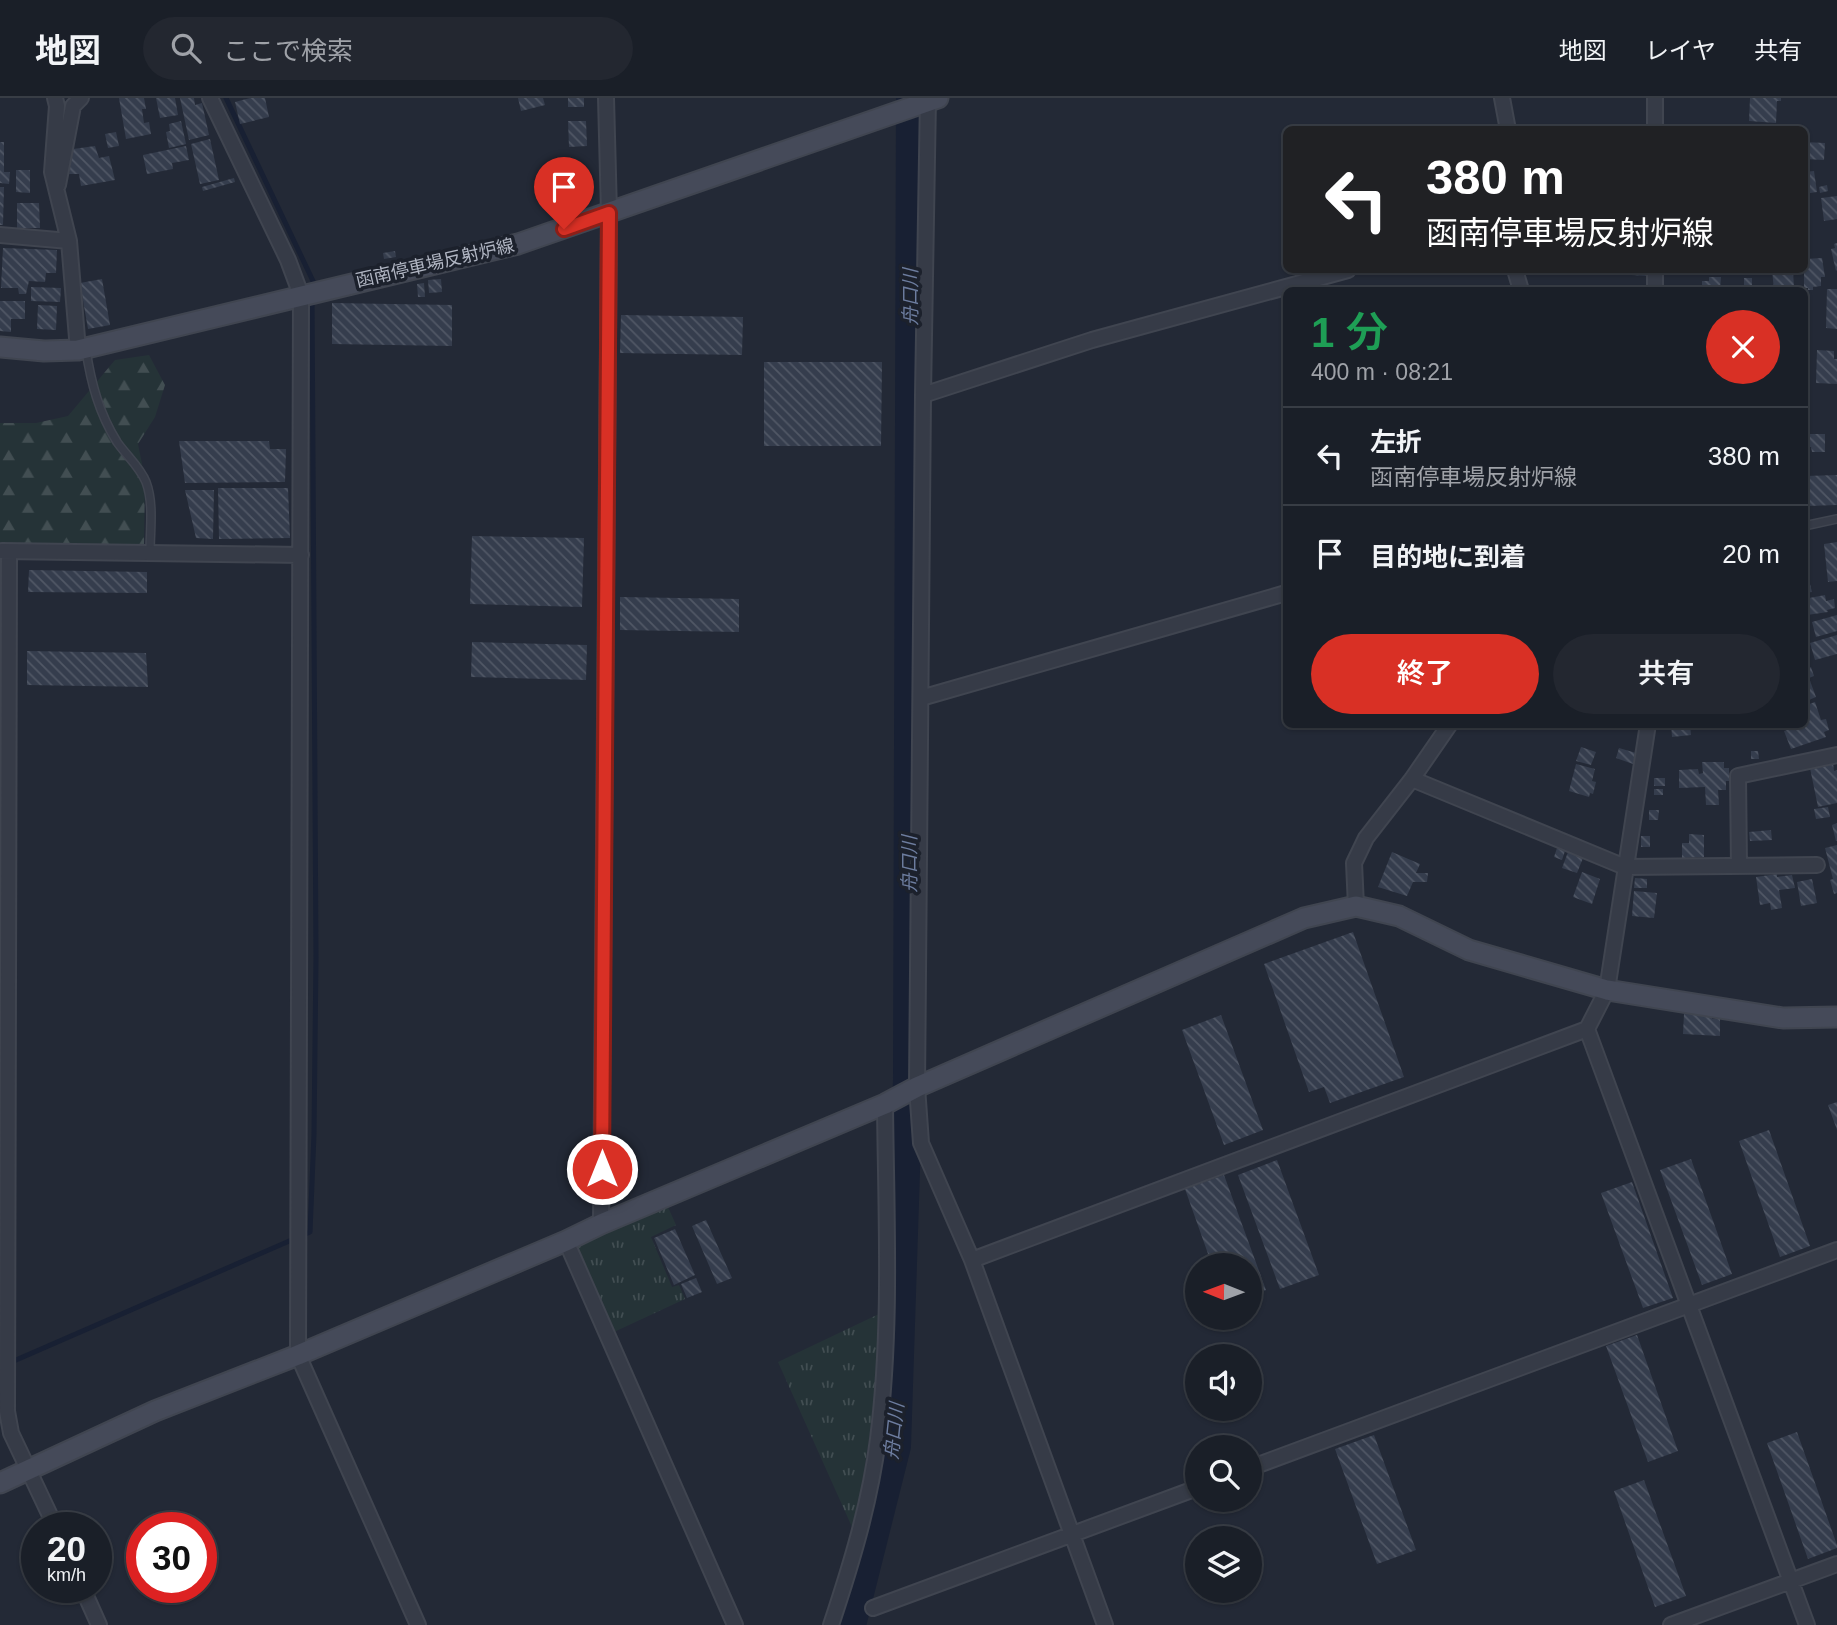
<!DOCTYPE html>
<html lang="ja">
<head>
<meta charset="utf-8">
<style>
  body { margin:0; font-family:Helvetica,"Noto Sans JP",sans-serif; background:#232730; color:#f1f3f6; height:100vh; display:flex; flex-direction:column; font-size:26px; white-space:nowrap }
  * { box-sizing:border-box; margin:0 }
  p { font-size:23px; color:#9fa2a8 }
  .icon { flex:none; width:38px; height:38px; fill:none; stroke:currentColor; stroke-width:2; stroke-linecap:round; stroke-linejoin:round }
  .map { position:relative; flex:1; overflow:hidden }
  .details { position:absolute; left:1283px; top:189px; width:525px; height:441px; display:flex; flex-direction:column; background:#1a1f28; border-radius:10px; box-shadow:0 2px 5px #0004,0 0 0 2px #383d45 }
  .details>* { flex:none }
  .guide { position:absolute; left:1283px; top:28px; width:525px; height:147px; border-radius:10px; box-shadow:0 2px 5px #0004,0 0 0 2px #383d45; background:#202124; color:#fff; overflow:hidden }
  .needle { width:46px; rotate:271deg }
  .buttons { position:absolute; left:1185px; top:1155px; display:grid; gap:14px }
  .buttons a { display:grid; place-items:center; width:77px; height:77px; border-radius:50%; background:#1a1f28; box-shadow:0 2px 5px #0004,0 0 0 2px #383d45; font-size:35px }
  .speed { position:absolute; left:21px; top:1414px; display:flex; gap:14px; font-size:35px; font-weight:700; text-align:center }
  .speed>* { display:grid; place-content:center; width:91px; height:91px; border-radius:50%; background:#1a1f28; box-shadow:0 2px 5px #0004,0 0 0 2px #383d45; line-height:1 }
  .speed small { font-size:18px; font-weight:400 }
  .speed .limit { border:10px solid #d22; background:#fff; color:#111 }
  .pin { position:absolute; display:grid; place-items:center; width:60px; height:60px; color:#fff; margin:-72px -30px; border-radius:50% 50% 50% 0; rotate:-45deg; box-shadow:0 0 7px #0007 }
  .pin .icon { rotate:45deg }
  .me { position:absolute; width:77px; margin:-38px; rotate:0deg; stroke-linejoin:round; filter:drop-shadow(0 0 5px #0008) }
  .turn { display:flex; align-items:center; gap:24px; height:147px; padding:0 28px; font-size:32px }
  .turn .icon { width:91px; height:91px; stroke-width:2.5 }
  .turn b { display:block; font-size:49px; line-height:60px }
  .round { display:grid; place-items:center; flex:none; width:74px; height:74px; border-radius:37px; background:#232730 }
  .overview { display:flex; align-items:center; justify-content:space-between; height:119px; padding:0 28px }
  h1 { font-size:42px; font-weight:600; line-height:52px; color:#1e9e55 }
  .cta { display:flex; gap:14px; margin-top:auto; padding:14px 28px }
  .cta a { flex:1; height:80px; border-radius:42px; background:#d93025; color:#fff; font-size:28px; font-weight:600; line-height:80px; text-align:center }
  .cta a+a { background:#232730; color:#f1f3f6 }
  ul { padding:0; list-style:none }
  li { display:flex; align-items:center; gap:21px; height:98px; padding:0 28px; border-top:2px solid #383d45 }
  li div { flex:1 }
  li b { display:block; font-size:26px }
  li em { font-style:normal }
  header { display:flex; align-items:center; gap:42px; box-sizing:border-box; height:98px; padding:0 35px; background:#1a1f28; border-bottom:2px solid #383d45 }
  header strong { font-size:33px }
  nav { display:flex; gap:38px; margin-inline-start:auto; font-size:24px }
  .search { width:490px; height:63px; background:#232730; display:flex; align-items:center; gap:18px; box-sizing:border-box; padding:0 24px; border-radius:38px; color:#9fa2a8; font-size:26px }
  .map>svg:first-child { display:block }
  .grass { fill:url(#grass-tufts) }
  .forest { fill:url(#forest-firs) }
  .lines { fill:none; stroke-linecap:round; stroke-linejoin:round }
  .stream { stroke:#182033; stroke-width:5 }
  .river { stroke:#182033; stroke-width:30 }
  .building { fill:url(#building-back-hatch) }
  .lane-casing { stroke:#404550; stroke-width:10 }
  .street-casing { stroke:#404550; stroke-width:18 }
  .secondary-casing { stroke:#404550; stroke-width:23 }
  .lane { stroke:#363b47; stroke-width:7 }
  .street { stroke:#363b47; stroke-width:14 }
  .secondary { stroke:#454a59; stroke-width:19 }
  .route-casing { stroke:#8d1f18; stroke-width:18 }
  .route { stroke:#d93025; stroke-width:12 }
  .labels { text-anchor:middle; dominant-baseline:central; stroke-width:7; stroke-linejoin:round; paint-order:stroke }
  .street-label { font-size:18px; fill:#b1b6c3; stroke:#1c212c }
  .water-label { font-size:19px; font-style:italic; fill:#6d7d9f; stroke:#1c212c }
</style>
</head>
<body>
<header>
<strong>地図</strong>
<div class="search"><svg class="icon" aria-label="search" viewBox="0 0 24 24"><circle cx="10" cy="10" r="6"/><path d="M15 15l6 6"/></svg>ここで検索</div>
<nav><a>地図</a><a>レイヤ</a><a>共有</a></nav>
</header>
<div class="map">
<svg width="1837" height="1527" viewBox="0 0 1837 1527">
  <defs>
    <pattern id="grass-tufts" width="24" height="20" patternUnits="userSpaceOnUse" patternTransform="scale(1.75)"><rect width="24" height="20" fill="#253337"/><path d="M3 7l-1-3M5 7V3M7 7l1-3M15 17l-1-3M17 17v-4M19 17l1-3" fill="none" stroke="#424e52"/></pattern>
    <pattern id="forest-firs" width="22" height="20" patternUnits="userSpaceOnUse" patternTransform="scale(1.75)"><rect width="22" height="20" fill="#253337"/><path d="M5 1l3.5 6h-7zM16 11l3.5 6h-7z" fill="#424e52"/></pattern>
    <pattern id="building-back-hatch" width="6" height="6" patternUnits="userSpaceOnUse" patternTransform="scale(1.75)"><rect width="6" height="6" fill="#353d4d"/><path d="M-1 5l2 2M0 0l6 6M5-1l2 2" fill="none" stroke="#505765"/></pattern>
  </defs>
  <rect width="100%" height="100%" fill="#232936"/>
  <!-- grass -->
  <path class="grass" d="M 665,1108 L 668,1109 L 676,1127 L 651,1139 L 672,1189 L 679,1187 L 685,1201 L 614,1234 L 577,1152 L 578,1148 Z
    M 881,1215 L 875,1302 L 856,1427 L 852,1429 L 778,1264 Z"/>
  <!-- forest -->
  <path class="forest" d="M 149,257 L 165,287 L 155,319 L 138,346 L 145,381 L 144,448 L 0,454 L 0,325 L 36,325 L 68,318 L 115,262 Z"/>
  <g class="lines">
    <!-- stream -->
    <path class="stream" d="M 226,0 L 313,183 L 312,191
      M 0,1269 L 310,1134 L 314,1036 L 316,859 L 312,200"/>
    <!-- river -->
    <path class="river" d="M 851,1527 L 896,1348 L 908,981 L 911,0"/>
  </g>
  <!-- building -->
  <path class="building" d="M 119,0 L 144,0 L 146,11 L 142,11 L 144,25 L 149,24 L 151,36 L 126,41 Z
    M 156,0 L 175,0 L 178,17 L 160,20 Z
    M 180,0 L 194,0 L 195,7 L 202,5 L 209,37 L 189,42 Z
    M 250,0 L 265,0 L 269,19 L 240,26 L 235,4 Z
    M 518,0 L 543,0 L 545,7 L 521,13 Z
    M 568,0 L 584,0 L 584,9 L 568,9 Z
    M 1750,0 L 1781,0 L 1781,3 L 1777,3 L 1776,25 L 1749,23 Z
    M 181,23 L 186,46 L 169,50 L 166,34 L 170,33 L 169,26 Z
    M 568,23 L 586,23 L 587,48 L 569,49 Z
    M 1776,29 L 1799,29 L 1799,32 L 1776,32 Z
    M 116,34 L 119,48 L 108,50 L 105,36 Z
    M 210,41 L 219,82 L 200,86 L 191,46 Z
    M 0,44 L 4,44 L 4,74 L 10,74 L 9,86 L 0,85 Z
    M 1804,44 L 1825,45 L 1824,62 L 1804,61 Z
    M 95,48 L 99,60 L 109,58 L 115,82 L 81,88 L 79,76 L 69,76 L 73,51 Z
    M 186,48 L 189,62 L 172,65 L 173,71 L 147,76 L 143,57 Z
    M 16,72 L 30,72 L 30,95 L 16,94 Z
    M 1814,73 L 1817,94 L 1804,96 L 1804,74 Z
    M 234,80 L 235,84 L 203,93 L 202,89 Z
    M 1827,87 L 1828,93 L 1820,95 L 1819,89 Z
    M 0,89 L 4,89 L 3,127 L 0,127 Z
    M 1837,98 L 1837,121 L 1824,123 L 1821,100 Z
    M 17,105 L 39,105 L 40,130 L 17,130 Z
    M 1837,145 L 1837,172 L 1836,173 L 1831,151 L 1835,150 L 1834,146 Z
    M 3,150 L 57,152 L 56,175 L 46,175 L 45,184 L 29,183 L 26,196 L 19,196 L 18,190 L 1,190 Z
    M 395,153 L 396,159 L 384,161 L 383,155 Z
    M 1822,160 L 1825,179 L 1821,179 L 1821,188 L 1813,189 L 1813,192 L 1808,192 L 1808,190 L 1804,190 L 1804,161 Z
    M 1631,172 L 1648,172 L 1648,178 L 1631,177 Z
    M 1772,172 L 1793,173 L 1794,189 L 1792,189 L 1792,192 L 1774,192 Z
    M 1709,179 L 1721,179 L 1720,192 L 1702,192 L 1702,183 L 1709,183 Z
    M 1744,180 L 1752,180 L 1752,191 L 1744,190 Z
    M 102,181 L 110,227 L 88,231 L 80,185 Z
    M 441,181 L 442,194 L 429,195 L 428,182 Z
    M 424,185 L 425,199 L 418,199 L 417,186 Z
    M 31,189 L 61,190 L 60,204 L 31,203 Z
    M 1827,191 L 1837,191 L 1837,231 L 1826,230 Z
    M 0,203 L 25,203 L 25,221 L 11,221 L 11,234 L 0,233 Z
    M 332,205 L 452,207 L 452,248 L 332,246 Z
    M 38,207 L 57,208 L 56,232 L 37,231 Z
    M 621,217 L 743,219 L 742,257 L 620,255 Z
    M 1817,252 L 1834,253 L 1834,261 L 1837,261 L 1837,286 L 1816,285 Z
    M 764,264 L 882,264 L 881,348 L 764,348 Z
    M 1804,288 L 1807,288 L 1807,305 L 1804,305 Z
    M 1804,336 L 1825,336 L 1825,354 L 1812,354 L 1811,349 L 1804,349 Z
    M 179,343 L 269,343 L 270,351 L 286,351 L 285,384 L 185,385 Z
    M 1837,377 L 1837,407 L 1808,408 L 1806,378 Z
    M 218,390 L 288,390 L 290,440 L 219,441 Z
    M 185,392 L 214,392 L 213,441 L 196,440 Z
    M 472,438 L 584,440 L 582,509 L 470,506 Z
    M 1837,444 L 1837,483 L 1828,484 L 1824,446 Z
    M 1804,463 L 1812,494 L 1804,495 Z
    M 29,472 L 147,474 L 147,495 L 28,494 Z
    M 1825,497 L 1826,503 L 1834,501 L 1835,510 L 1827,512 L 1828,514 L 1807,517 L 1804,501 Z
    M 620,499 L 739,501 L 739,534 L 620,532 Z
    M 1837,517 L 1837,533 L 1816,539 L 1812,524 Z
    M 1837,537 L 1837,556 L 1815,562 L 1810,545 Z
    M 472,544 L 587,547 L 586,582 L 471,579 Z
    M 27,553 L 146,555 L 148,589 L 27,587 Z
    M 1811,569 L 1814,578 L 1809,580 L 1816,599 L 1804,604 L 1804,572 Z
    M 1815,604 L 1821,622 L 1826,621 L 1829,632 L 1824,634 L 1826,639 L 1791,651 L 1784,633 L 1795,629 L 1794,626 L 1804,626 L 1804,608 Z
    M 1671,626 L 1690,626 L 1691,637 L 1672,639 Z
    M 1581,649 L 1596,654 L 1591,667 L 1576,663 Z
    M 1619,650 L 1636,655 L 1633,666 L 1616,660 Z
    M 1751,653 L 1758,653 L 1759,661 L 1751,661 Z
    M 1702,664 L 1724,664 L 1724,670 L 1729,670 L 1729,683 L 1726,683 L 1726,692 L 1718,692 L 1719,707 L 1706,707 L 1705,689 L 1679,690 L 1679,672 L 1698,671 L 1699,676 L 1703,675 Z
    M 1833,665 L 1834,673 L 1837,672 L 1837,705 L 1818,709 L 1810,670 Z
    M 1576,666 L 1595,671 L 1592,683 L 1596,684 L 1593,696 L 1590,695 L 1589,699 L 1569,693 Z
    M 1654,680 L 1665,680 L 1665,688 L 1654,688 Z
    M 1654,691 L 1663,691 L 1663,697 L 1654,697 Z
    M 1828,709 L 1830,719 L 1816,721 L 1814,711 Z
    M 1649,712 L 1659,712 L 1658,722 L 1649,722 Z
    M 1837,725 L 1837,743 L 1836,743 L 1832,727 Z
    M 1771,732 L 1772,742 L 1750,743 L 1749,734 Z
    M 1689,736 L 1704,737 L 1704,759 L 1682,760 L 1682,745 L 1689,745 Z
    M 1641,738 L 1650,738 L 1650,749 L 1641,749 Z
    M 1837,747 L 1837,795 L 1834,796 L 1830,782 L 1833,781 L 1825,750 Z
    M 1557,750 L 1565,753 L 1562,762 L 1554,759 Z
    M 1392,754 L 1420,766 L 1416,775 L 1428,775 L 1427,784 L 1413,784 L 1407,798 L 1378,789 Z
    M 1568,754 L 1583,760 L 1577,775 L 1562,770 Z
    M 1582,774 L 1600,781 L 1592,806 L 1573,799 Z
    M 1777,776 L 1777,779 L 1792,777 L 1795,790 L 1779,792 L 1782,810 L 1771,812 L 1770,805 L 1760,807 L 1756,779 Z
    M 1635,780 L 1647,781 L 1647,790 L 1634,790 Z
    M 1812,781 L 1817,805 L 1801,808 L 1797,784 Z
    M 1634,793 L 1657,795 L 1654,820 L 1632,818 Z
    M 1353,834 L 1404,979 L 1330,1005 L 1324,989 L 1309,994 L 1264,866 Z
    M 1684,916 L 1712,917 L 1712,921 L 1720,921 L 1720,938 L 1683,936 Z
    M 1221,917 L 1263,1032 L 1224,1047 L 1182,932 Z
    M 1837,1004 L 1837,1032 L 1828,1007 Z
    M 1769,1032 L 1810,1148 L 1780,1159 L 1739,1043 Z
    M 1691,1061 L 1732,1176 L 1702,1187 L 1660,1072 Z
    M 1277,1062 L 1319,1177 L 1280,1191 L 1238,1077 Z
    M 1224,1077 L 1266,1192 L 1250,1198 L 1250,1167 L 1212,1167 L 1185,1091 Z
    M 1632,1084 L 1673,1200 L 1643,1210 L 1601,1095 Z
    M 706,1122 L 732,1180 L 717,1186 L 692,1128 Z
    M 675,1131 L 695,1177 L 674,1187 L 654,1140 Z
    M 696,1180 L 702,1194 L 687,1200 L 681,1186 Z
    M 1637,1237 L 1678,1353 L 1648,1364 L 1606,1248 Z
    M 1797,1334 L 1837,1447 L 1837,1450 L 1808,1461 L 1767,1345 Z
    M 1374,1337 L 1416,1452 L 1377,1466 L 1335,1351 Z
    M 1644,1382 L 1686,1498 L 1655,1509 L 1614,1393 Z"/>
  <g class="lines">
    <!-- lane casing -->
    <g class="lane-casing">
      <path id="lane" d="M 86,252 C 91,285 99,315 117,344 C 126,357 140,369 146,384 C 154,405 150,432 150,454
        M 1804,428 L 1837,421"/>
    </g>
    <!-- street casing -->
    <g class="street-casing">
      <path id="street" d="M 55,0 L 57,8 L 52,74 L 69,143 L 78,252
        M 210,0 L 288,162 L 301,197 L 298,1257 L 418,1527
        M 928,0 L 923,297 L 917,989 L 921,1045 L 972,1162 L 1105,1527
        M 1502,0 L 1508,32
        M 1655,32 L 1655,0
        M 58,87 L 73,8 L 81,0
        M 0,137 L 69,143
        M 1515,172 L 1521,192
        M 1655,192 L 1655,172
        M 923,297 L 1092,242 L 1348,172
        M 2,453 L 301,457
        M 9,454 L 7,1313 L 11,1335 L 56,1430
        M 921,600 L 1286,495
        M 1412,681 L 1625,769 L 1817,767
        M 1739,768 L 1738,678 L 1837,657
        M 1356,808 L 1354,765 L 1366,740 L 1412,681 L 1450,626
        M 1587,931 L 1807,1527
        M 601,1126 L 609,115 L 606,0
        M 566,1143 L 735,1527
        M 972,1162 L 1587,931 L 1607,892 L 1648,626
        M 1250,1370 L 1837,1152
        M 82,1489 L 99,1527
        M 873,1510 L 1197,1390
        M 831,1527 C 851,1467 870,1405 878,1341 C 892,1230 886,1117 885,1006
        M 1671,1527 L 1837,1466"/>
    </g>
    <!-- secondary casing -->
    <g class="secondary-casing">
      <path id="secondary" d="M 0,249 L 44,253 L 78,252 L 518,146 L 938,0
        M 0,1385 L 155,1313 L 298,1257 L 566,1143 L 601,1126 L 885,1006 L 917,989 L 1304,820 L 1356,808 L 1399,818 L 1469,852 L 1607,892 L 1783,920 L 1837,919"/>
    </g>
    <!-- lane -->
    <use href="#lane" class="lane"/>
    <!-- street -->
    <use href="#street" class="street"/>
    <!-- secondary -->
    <use href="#secondary" class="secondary"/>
  </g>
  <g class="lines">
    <!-- route casing -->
    <g class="route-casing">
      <path id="route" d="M 564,131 L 609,115 L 602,1071"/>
    </g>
    <!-- route -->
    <use href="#route" class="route"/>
  </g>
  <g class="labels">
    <!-- street labels -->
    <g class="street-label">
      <text transform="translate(435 165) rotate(-13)">函南停車場反射炉線</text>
    </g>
    <!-- water labels -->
    <g class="water-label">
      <text transform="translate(910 199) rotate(-90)">舟口川</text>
      <text transform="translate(909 766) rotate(-90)">舟口川</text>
      <text transform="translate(894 1333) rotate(-84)">舟口川</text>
    </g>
  </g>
</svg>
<div class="buttons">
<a><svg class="needle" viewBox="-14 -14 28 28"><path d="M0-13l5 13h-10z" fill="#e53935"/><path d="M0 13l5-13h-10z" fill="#9fa2a8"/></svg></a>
<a><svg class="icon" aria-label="sound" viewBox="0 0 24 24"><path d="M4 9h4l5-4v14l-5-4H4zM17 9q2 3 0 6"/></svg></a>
<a><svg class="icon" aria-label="search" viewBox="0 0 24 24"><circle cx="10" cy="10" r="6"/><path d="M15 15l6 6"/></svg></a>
<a><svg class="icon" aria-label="layers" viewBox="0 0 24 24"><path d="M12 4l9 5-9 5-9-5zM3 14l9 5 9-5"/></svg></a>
</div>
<div class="speed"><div>20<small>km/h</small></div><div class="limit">30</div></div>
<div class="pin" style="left:564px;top:131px;background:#d93025"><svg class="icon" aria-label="arrive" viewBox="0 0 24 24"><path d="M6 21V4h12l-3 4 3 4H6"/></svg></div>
<svg class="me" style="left:602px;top:1071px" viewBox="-20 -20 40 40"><circle r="17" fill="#d93025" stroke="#fff" stroke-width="3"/><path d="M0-11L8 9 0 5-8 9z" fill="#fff"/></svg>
<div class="guide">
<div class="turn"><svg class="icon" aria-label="left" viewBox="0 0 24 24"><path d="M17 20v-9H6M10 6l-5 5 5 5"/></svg><div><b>380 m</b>函南停車場反射炉線</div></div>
</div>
<section class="details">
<div class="overview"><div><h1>1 分</h1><p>400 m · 08:21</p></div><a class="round" style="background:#d93025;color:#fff"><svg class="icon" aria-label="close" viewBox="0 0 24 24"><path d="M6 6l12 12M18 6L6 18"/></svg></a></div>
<ul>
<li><svg class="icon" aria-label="left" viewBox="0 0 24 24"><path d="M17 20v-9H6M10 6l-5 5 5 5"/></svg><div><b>左折</b><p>函南停車場反射炉線</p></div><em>380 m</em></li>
<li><svg class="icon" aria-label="arrive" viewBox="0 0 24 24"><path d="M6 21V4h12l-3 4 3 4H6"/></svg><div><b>目的地に到着</b></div><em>20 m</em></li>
</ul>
<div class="cta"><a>終了</a><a>共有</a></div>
</section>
</div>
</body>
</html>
